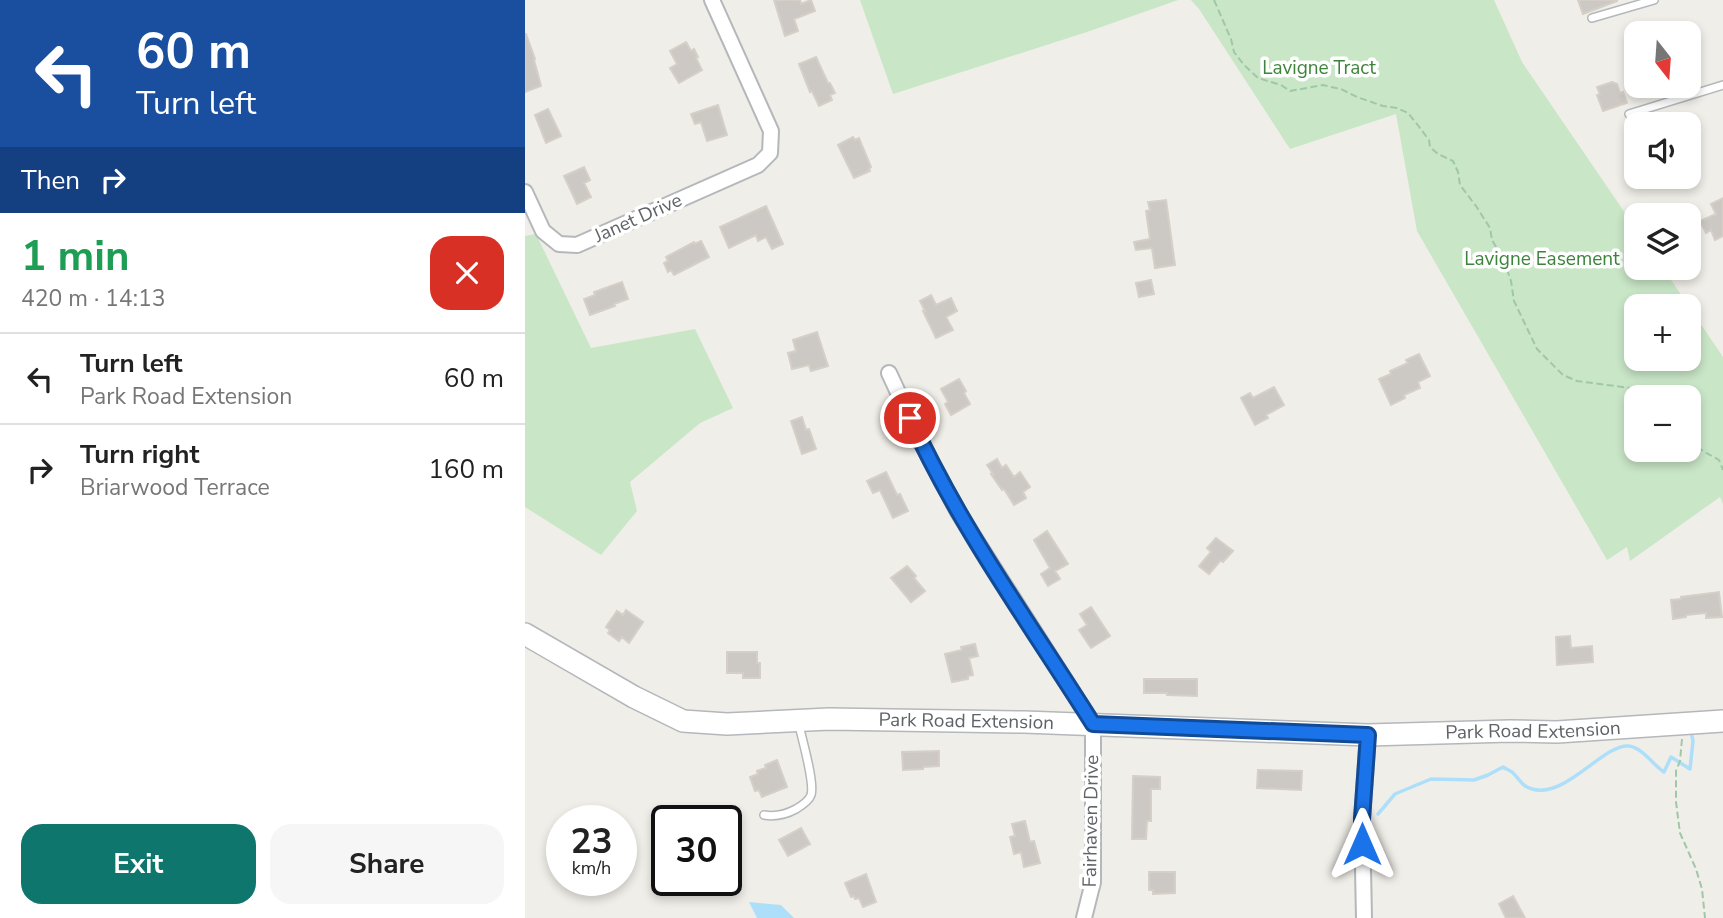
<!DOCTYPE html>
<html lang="en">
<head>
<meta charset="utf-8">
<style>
  body { margin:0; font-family:"Nunito Sans",sans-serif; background:#f6f6f6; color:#222; height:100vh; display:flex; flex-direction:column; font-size:26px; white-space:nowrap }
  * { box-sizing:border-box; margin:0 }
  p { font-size:23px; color:#767676 }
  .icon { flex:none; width:38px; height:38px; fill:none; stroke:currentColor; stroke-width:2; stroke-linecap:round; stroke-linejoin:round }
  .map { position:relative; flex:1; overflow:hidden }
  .side { display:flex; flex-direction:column; background:#fff; width:525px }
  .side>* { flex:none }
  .banner { background:#1a4fa0; color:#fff; overflow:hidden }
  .needle { width:46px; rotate:163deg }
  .controls { position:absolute; left:1099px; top:21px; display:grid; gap:14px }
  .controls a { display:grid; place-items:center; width:77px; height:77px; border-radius:14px; background:#fff; box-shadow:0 4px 10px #0003; font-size:35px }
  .speed { position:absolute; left:21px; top:805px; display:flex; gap:14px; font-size:35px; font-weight:700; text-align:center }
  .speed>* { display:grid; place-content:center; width:91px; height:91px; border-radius:50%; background:#fff; box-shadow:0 4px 10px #0003; line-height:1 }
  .speed small { font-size:18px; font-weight:400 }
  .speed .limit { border:4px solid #111; border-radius:10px; background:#fff; color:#111 }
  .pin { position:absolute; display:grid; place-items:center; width:60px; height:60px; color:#fff; margin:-30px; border:4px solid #fff; border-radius:50%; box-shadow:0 2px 7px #0007 }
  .me { position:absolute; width:77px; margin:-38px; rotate:0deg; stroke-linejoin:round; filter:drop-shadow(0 0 5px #0008) }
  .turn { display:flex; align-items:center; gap:24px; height:147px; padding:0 21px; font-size:32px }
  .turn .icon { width:91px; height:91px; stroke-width:2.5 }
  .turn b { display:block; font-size:49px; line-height:60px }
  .then { display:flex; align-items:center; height:66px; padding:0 21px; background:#0003; gap:14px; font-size:26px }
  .round { display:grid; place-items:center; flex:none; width:74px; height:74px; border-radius:21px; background:#f6f6f6 }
  .overview { display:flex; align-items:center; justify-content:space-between; height:119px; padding:0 21px }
  h1 { font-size:42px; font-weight:700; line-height:52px; color:#1e9e55 }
  .primary-button { display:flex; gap:14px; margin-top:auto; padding:14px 21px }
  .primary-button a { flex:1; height:80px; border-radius:21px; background:#0f766e; color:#fff; font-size:28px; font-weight:700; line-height:80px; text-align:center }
  .primary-button a+a { background:#f6f6f6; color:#222 }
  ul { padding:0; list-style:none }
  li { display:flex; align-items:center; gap:21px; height:91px; padding:0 21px; border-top:2px solid #e0e0e0 }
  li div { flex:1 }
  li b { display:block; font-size:26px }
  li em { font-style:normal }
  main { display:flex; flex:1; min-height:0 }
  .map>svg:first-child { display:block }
  .green { fill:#c9e6c7; fill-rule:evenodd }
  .water { fill:#aedffa }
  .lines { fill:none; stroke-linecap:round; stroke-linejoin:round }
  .stream { stroke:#aedffa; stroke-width:3.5 }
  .building { fill:#ccc9c4; stroke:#d5cfc7; stroke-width:2 }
  .lane-casing { stroke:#b5b8bb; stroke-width:10 }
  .street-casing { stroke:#b5b8bb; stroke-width:18 }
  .secondary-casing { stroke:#b4b7bb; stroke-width:24 }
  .path { stroke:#a0c7a8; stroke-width:2; stroke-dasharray:7 3.5; stroke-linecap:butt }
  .lane { stroke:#fff; stroke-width:7 }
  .street { stroke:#fff; stroke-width:14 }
  .secondary { stroke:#fff; stroke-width:21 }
  .route-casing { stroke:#114b97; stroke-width:18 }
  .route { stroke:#1a73e8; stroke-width:12 }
  .labels { text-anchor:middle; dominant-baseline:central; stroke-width:7; stroke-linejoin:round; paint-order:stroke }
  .park-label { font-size:19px; fill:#3d833b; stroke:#fff }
  .street-label { font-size:19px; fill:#5f6367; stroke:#fff }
</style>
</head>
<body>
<main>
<section class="side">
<div class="banner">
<div class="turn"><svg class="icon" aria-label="left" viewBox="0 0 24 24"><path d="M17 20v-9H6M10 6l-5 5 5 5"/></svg><div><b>60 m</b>Turn left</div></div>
<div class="then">Then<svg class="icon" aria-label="right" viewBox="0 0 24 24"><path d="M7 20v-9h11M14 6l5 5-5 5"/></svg></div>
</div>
<div class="overview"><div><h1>1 min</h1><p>420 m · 14:13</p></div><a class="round" style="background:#d93025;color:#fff"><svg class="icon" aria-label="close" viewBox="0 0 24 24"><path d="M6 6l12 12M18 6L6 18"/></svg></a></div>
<ul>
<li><svg class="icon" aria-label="left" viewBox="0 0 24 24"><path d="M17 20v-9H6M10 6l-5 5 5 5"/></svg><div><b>Turn left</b><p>Park Road Extension</p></div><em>60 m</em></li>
<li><svg class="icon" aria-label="right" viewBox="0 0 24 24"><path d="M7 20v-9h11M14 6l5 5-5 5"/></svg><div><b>Turn right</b><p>Briarwood Terrace</p></div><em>160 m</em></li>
</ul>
<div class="primary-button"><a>Exit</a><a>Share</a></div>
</section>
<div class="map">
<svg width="1198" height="918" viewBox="0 0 1198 918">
  <rect width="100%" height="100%" fill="#f0eee8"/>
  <!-- green -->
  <path class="green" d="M 335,0 L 653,0 L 562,32 L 368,94 Z
    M 666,0 L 969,0 L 997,62 L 1111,229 L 1111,268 L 1138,268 L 1198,357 L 1198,504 L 1195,497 L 1105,561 L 1102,547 L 1082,560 L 892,231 L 871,114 L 765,149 L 674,9 ZM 1111,306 L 1164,306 L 1164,359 L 1111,359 ZM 1111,397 L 1164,397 L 1164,450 L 1111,450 Z
    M 11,234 L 66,348 L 170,329 L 208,408 L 175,423 L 105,482 L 112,511 L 76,555 L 0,507 L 0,236 Z"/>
  <!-- water -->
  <path class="water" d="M 224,902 L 256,905 L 269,918 L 232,918 Z"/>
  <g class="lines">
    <!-- stream -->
    <path class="stream" d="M 853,814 L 870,794 L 906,779 L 949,780 L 963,775 L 978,767 C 981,769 984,770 987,772 C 995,779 996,786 1007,789 C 1041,799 1079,743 1104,746 C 1118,748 1128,765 1139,772 L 1146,757 L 1165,769 L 1168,741 L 1166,732"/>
  </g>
  <!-- building -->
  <path class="building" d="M 249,0 L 275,0 L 276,4 L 286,0 L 290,11 L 269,19 L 273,31 L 260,36 Z
    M 1053,0 L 1092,0 L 1092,1 L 1058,14 Z
    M 0,34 L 1,34 L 10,59 L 9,60 L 16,86 L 0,92 Z
    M 161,42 L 166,51 L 169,49 L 173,57 L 171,58 L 177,70 L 154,83 L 145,68 L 152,64 L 145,51 Z
    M 291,57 L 303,83 L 305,83 L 310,93 L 305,95 L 307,100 L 294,106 L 287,91 L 285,92 L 274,64 Z
    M 1087,82 L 1092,84 L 1095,93 L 1098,92 L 1102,103 L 1078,111 L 1072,95 L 1075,94 L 1072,87 Z
    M 193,105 L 202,135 L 182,141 L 176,122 L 170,124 L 166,114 Z
    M 23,109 L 36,136 L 21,143 L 10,115 Z
    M 328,137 L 330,140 L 334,138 L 346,167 L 344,169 L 345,171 L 329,178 L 313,145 Z
    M 59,167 L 65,180 L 59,183 L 66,197 L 52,204 L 39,176 Z
    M 1198,198 L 1198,236 L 1190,240 L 1186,230 L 1181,233 L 1175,221 L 1191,214 L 1186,204 Z
    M 641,200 L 650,265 L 630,268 L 627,248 L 611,250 L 609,242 L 625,239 L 621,211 L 625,210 L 623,202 Z
    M 241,206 L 258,244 L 247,249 L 241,237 L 233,241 L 231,235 L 204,248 L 195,227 Z
    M 176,241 L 184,257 L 149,275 L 146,270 L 143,272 L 139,263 L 143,261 L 141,257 L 169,242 L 170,244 Z
    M 626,280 L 629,294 L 614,297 L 611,283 Z
    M 97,282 L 103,299 L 89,304 L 90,306 L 65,315 L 59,299 L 70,295 L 69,292 Z
    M 406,295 L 411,305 L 426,298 L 432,311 L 421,317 L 428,330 L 411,338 L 398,311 L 400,311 L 395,301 Z
    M 292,332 L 303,366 L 286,371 L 284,365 L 267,369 L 263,353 L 271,351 L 268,340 Z
    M 894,354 L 905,376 L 893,382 L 895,388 L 879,395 L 880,398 L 866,405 L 854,379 L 866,374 L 865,371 L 883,363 L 881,360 Z
    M 434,379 L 441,391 L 439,393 L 445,404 L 426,415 L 420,404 L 423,402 L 416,389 Z
    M 749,387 L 759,405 L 741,415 L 743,418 L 730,425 L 716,398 L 725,393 L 728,398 Z
    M 277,417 L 281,430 L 284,429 L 291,449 L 277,454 L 266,421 Z
    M 472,459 L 477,468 L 481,465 L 489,477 L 495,472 L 505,487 L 498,492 L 501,498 L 489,505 L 479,489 L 477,490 L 466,474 L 468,474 L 462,465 Z
    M 361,472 L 372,495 L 375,494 L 383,511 L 368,518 L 355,490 L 348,493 L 342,481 Z
    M 522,531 L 543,564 L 530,571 L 535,579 L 523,586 L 516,574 L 525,568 L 509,540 Z
    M 691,538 L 708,551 L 698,562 L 696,560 L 684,574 L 674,566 L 686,552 L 682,548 Z
    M 382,566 L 391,576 L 389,578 L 400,591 L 386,602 L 366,578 Z
    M 1194,592 L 1197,617 L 1181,618 L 1181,613 L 1161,615 L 1161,617 L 1148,619 L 1146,600 L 1156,599 L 1156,597 Z
    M 566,607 L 585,636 L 566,648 L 554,630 L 562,625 L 555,614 Z
    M 101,610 L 118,622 L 104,643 L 97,637 L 94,641 L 83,633 L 85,630 L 81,627 L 92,611 L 98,615 Z
    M 1045,636 L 1046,648 L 1067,646 L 1068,662 L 1032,665 L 1031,637 Z
    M 450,644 L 453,656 L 444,658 L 448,675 L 443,676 L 443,679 L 427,682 L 420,654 L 437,650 L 436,647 Z
    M 202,652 L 232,652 L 232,663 L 235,663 L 235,678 L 218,678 L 218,673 L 202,673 Z
    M 619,679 L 672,679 L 672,696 L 642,695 L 642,693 L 619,693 Z
    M 414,751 L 414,766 L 398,767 L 398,769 L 378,770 L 377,752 Z
    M 252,760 L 262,787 L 237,797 L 234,790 L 230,791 L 225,777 L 233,774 L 232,771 L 241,768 L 240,765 Z
    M 733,770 L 777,771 L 776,790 L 732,788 Z
    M 608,776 L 635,777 L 635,789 L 626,789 L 626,821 L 622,821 L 621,839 L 607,839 Z
    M 500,821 L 505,842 L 509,841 L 515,863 L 499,867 L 496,852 L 489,854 L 485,837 L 490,836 L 487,824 Z
    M 276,828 L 285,844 L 263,856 L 254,840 Z
    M 624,872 L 650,872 L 650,893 L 628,894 L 628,890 L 624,890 Z
    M 341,874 L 351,902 L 338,907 L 334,898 L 330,899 L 329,896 L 326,897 L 320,883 Z
    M 988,896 L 1000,918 L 981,918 L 974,904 Z"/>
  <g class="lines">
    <!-- lane casing -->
    <g class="lane-casing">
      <path id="lane" d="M 1067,18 L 1129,0
        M 1104,114 L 1198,85
        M 239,815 C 251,817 260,815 271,809 C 276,806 284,801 286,795 C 290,783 277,739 274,725"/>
    </g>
    <!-- street casing -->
    <g class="street-casing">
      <path id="street" d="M 0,192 L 18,231 L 34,244 L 52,245 L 233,165 L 245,153 L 246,131 L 187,0
        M 364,373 L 395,440 L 433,512 L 568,724 L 568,882 L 559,918
        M 839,918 L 837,819 L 843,735"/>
    </g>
    <!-- secondary casing -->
    <g class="secondary-casing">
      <g id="secondary">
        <path id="s1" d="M 0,634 L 109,697 L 158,721 L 202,724 L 304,719 L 499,722 L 843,735 L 985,731 L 1032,732 L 1198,721"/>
      </g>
    </g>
    <!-- path -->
    <path class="path" d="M 689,0 L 706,39 L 709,52 L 719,65 L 733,78 L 756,85 L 765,91 L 798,85 L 806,87 L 816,89 L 832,97 L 858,106 L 872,108 L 883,113 L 892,124 L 904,140 L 905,147 L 913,154 L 928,161 L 933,172 L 935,185 L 951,206 L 965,228 L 967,240 L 979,261 L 986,281 L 989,301 L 1012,349 L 1038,375 L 1052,381 L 1105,388 L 1119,397
      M 1164,440 L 1178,451 L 1194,460 L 1198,470
      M 1157,739 L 1155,761 L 1151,771 L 1151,802 L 1155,833 L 1171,869 L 1177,889 L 1180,918"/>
    <!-- lane -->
    <use href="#lane" class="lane"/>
    <!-- street -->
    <use href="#street" class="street"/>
    <!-- secondary -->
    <use href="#secondary" class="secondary"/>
  </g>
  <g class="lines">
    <!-- route casing -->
    <g class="route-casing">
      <path id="route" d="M 385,418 C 434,526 505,624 568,724 L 843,735 L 837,819 L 837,844"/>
    </g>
    <!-- route -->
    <use href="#route" class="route"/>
  </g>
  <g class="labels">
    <!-- park labels -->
    <g class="park-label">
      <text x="794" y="68">Lavigne Tract</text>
      <text x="1017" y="259">Lavigne Easement</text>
    </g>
    <!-- street labels -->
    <g class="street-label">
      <text transform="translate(113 218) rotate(-24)">Janet Drive</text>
      <text stroke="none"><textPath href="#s1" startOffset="464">Park Road Extension</textPath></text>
      <text stroke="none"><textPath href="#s1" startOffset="1031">Park Road Extension</textPath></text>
      <text transform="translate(566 821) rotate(-89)">Fairhaven Drive</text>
    </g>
  </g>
</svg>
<div class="controls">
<a><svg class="needle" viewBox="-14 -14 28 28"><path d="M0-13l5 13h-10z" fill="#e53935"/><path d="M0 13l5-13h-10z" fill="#767676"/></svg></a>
<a><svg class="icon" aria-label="sound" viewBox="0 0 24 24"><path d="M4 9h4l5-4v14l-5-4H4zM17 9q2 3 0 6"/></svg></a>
<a><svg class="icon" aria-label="layers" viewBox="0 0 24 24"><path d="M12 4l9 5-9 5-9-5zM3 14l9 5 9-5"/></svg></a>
<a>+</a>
<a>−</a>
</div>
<div class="speed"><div>23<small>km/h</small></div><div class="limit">30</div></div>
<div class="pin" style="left:385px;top:418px;background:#d93025"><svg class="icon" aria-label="arrive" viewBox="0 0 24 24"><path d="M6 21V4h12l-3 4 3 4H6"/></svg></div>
<svg class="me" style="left:837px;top:844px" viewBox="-20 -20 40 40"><path d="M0-17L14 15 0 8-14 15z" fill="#1a73e8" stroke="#fff" stroke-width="4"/></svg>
</div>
</main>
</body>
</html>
